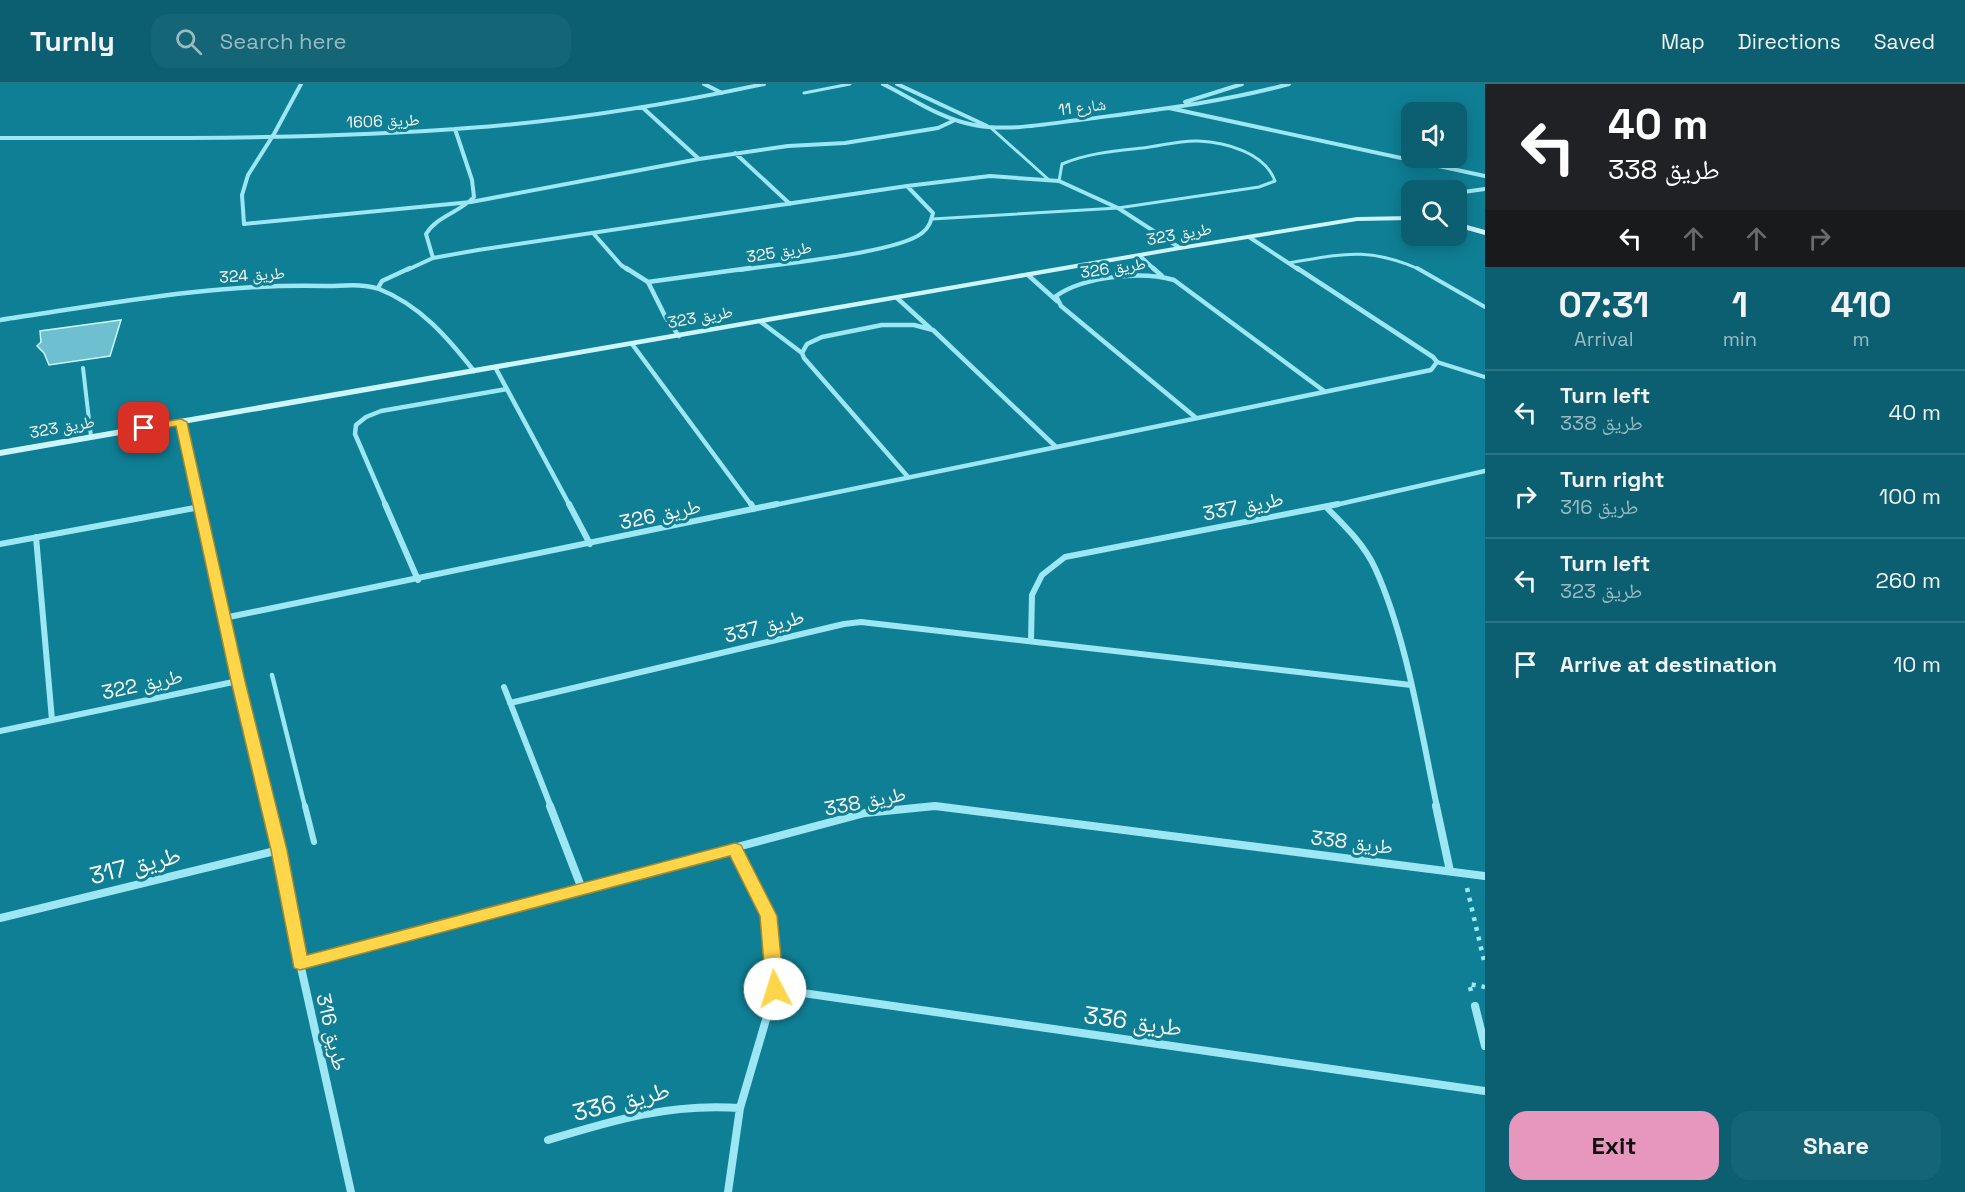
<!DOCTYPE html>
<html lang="en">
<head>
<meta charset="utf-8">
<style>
  body { margin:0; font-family:"Space Grotesk","Noto Naskh Arabic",sans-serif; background:#146575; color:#f1f3f6; height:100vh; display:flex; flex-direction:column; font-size:22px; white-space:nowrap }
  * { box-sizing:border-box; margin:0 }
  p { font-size:20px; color:#9abbc3 }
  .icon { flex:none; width:33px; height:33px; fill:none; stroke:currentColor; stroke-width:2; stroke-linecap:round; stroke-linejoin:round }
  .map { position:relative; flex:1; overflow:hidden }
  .panel { display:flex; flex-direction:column; background:#0b5f70; width:480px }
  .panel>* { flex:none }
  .guide { background:#202124; color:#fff; overflow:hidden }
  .buttons { position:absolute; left:1401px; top:18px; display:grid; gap:12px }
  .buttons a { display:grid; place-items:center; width:66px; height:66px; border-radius:12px; background:#0b5f70; box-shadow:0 3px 15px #0003; font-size:30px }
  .pin { position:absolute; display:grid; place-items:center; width:51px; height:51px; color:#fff; margin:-26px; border-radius:12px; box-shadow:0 3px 9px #0006 }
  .me { position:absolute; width:66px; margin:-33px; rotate:355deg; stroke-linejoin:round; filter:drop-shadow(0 0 4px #0008) }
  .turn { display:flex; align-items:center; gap:21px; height:126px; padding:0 24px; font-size:27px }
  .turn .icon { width:78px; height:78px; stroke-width:2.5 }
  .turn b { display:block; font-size:42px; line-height:51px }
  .lanes { display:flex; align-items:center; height:57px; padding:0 24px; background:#0003; justify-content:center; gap:30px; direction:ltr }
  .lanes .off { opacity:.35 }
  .eta { display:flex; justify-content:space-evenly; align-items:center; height:102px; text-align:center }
  .eta b { font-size:36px; font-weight:700; line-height:42px }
  .cta { display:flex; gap:12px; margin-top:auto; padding:12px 24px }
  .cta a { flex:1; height:69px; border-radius:18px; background:#e797bd; color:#111; font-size:24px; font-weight:700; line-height:69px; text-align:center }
  .cta a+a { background:#146575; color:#f1f3f6 }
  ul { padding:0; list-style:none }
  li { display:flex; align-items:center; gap:18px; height:84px; padding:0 24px; border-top:2px solid #2b7483 }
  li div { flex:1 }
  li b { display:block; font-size:22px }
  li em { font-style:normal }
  header { display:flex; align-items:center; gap:36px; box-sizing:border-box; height:84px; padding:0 30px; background:#0b5f70; border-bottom:2px solid #2b7483 }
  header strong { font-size:28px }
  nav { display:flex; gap:33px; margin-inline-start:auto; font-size:21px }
  .search { width:420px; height:54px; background:#146575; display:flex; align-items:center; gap:15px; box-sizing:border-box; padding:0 21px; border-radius:18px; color:#9abbc3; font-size:22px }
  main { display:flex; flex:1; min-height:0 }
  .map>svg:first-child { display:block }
  .building { fill:#6ec0d0; stroke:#c5f6fe; stroke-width:1.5 }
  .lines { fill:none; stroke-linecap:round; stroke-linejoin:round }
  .path { stroke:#9de7f4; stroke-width:4.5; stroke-dasharray:4 6; stroke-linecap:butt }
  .lane-far3 { stroke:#9de7f4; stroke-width:3 }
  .lane-far2 { stroke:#9de7f4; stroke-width:4 }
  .lane-far1 { stroke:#9de7f4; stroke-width:4.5 }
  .lane { stroke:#9de7f4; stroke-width:6 }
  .street-far3 { stroke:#9de7f4; stroke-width:4 }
  .street-far2 { stroke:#9de7f4; stroke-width:4.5 }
  .street-far1 { stroke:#9de7f4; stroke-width:6 }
  .street { stroke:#9de7f4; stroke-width:8 }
  .secondary { fill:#cdf5fd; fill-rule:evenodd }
  .route { fill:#ffd54a; stroke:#a68a30; stroke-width:1.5 }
  .labels { text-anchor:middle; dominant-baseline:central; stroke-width:6; stroke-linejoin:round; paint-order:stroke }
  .far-street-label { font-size:16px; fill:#fff; stroke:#0f7f95 }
  .street-label { font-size:20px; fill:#fff; stroke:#0f7f95 }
  .near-street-label { font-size:24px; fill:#fff; stroke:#0f7f95 }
</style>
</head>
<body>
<header>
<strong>Turnly</strong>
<div class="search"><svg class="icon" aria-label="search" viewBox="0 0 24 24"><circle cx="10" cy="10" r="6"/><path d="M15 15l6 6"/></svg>Search here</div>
<nav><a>Map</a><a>Directions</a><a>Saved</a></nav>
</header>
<main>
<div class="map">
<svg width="1485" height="1108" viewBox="0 0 1485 1108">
  <rect width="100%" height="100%" fill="#0f7f95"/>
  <!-- building -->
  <path class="building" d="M 121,236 L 110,272 L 49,281 L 44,269 L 37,262 L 41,258 L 40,247 Z"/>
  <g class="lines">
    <!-- path -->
    <path class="path" d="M 1467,804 L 1485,881
      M 1471,907 L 1469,900 L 1485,903"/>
    <!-- lane-far3 -->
    <path class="lane-far3" d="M 804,9 L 850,0
      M 990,43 L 1049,96
      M 932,135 L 1118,124 L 1259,103 L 1275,97 C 1265,69 1226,58 1198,57 C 1180,56 1161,62 1143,64 C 1115,67 1088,69 1062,80 L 1059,97
      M 1288,179 C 1342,170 1368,162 1421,186"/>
    <!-- lane-far2 -->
    <path class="lane-far2" d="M 1417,184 L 1485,223
      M 1437,278 L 1485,293
      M 83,284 L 91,353"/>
    <!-- lane-far1 -->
    <path class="lane-far1" d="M 272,591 L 305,723"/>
    <!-- lane -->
    <path class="lane" d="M 305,722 L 314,758"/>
    <!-- street-far3 -->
    <path class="street-far3" d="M 301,0 L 274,50 L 248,91 L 242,111 L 244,140 L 471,118 L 699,75 L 788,62 L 845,59 L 938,44 L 953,37
      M 704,0 L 722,9
      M 883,0 C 913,15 941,35 974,41 C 1010,48 1051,39 1087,35 C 1155,26 1223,18 1289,0
      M 897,0 L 987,42
      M 1185,18 L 1242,0
      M 642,23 L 699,75
      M 1169,24 L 1485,92
      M 0,54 C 156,54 312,56 468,44 C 568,37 666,21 764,0
      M 735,69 L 790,120
      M 1456,109 L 1485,105
      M 1407,133 L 1412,121
      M 593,149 L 621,181 L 628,186
      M 1249,153 L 1299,186
      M 1140,172 L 1155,186
      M 433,174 L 426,150 C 438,131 459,129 474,113 L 472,96 L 455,45
      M 407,186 L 433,174 L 478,166 L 907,102 L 990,92 L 1059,97 L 1118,124 L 1180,164
      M 740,186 C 777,180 898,169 922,149 C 929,144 931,137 933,129 L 907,102"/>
    <!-- street-far2 -->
    <path class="street-far2" d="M 626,184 L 648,198 L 750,184
      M 1153,184 L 1162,192
      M 1028,191 L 1057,217
      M 648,198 L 666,234 L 679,252
      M 378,204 L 382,197 L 410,184
      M 897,214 L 930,244
      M 0,236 C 108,220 215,199 325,202 C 342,202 363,199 379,205 C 420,221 448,254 474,287
      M 761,238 L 802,269
      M 632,260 L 752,422
      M 495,283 L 570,422
      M 1195,333 L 1061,222 L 1056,212 C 1085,192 1141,187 1174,196 L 1324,307
      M 181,338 L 199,422
      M 908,393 L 804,274 L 802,269 L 807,260 L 822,253 L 882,241 L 914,241 L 933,246 L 1055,362
      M 386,422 L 355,350 L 356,341 L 366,333 L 381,327 L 507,305
      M 770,422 L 1431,286 L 1437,278 L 1433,273 L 1297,184
      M 1331,422 L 1485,387"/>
    <!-- street-far1 -->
    <path class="street-far1" d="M 199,420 L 269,723
      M 385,420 L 418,496
      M 569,420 L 590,460
      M 751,420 L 754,425
      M 1326,423 C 1344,441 1364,460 1375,484 C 1407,554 1421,648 1437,723
      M 36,453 L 52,636
      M 0,460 L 200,423
      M 224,534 L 777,420
      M 1031,556 L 1032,511 L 1042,491 L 1065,473 L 1338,420
      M 504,603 L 551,723
      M 510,619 L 844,540 L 861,538 L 1411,601
      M 0,647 L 238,597
      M 920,723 L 947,723"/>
    <!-- street -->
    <path class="street" d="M 268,722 L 300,879 L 351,1108
      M 550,722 L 582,805
      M 1436,722 L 1450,787
      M 0,834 L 279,766
      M 300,879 L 865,729 L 935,722 L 1485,792
      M 775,905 L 1485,1007
      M 1475,922 L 1485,962
      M 548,1056 C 614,1036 670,1019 740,1024
      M 728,1108 L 740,1024 L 775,905 L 768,832 L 735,765"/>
    <!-- secondary -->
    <path class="secondary" d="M 1412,132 L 1412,136 L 1357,137 L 1180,166 L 0,372 L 0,366 L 1180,162 L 1357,133 Z
      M 1456,138 L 1485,146 L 1485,151 L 1456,143 Z"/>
  </g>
  <!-- route -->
  <path class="route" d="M 181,335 L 187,338 L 245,597 L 287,766 L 307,871 L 735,759 L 741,761 L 743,765 L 777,832 L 784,905 L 781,910 L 775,912 L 769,910 L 766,905 L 760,832 L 730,772 L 300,886 L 294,884 L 271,766 L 231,597 L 176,342 L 144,347 L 138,344 L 144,341 Z"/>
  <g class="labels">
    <!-- far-street labels -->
    <g class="far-street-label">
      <text transform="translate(1082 23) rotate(-7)">شارع 11</text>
      <text transform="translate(383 37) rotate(-2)">طريق 1606</text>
      <text transform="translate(1179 150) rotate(-10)">طريق 323</text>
      <text transform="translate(779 168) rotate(-9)">طريق 325</text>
      <text transform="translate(1113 184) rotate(-8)">طريق 326</text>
      <text transform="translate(252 191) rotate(-4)">طريق 324</text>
      <text transform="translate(700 233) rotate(-10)">طريق 323</text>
      <text transform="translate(62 343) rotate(-10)">طريق 323</text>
    </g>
    <!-- street labels -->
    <g class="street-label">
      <text transform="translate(1243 422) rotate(-11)">طريق 337</text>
      <text transform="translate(660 430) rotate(-12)">طريق 326</text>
      <text transform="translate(764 542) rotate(-14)">طريق 337</text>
      <text transform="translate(142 600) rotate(-12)">طريق 322</text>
      <text transform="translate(865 717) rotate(-11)">طريق 338</text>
      <text transform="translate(1352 758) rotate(7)">طريق 338</text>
      <text transform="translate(332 948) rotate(77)">طريق 316</text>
    </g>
    <!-- near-street labels -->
    <g class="near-street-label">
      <text transform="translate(135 781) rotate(-14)">طريق 317</text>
      <text transform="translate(1133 937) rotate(8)">طريق 336</text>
      <text transform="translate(621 1017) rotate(-14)">طريق 336</text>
    </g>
  </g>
</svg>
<div class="buttons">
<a><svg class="icon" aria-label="sound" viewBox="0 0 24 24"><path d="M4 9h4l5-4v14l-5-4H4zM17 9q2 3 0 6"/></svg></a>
<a><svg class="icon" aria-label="search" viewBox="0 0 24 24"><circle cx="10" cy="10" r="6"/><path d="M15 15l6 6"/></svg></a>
</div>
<div class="pin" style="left:144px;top:344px;background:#d93025"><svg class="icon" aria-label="arrive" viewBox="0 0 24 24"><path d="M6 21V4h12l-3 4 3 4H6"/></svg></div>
<svg class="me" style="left:775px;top:905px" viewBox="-20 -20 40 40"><circle r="19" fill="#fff"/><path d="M0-13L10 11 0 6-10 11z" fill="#ffd54a"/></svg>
</div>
<section class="panel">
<div class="guide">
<div class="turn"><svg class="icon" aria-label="left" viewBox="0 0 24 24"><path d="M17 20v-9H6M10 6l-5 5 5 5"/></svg><div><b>40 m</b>طريق 338</div></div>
<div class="lanes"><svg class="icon" aria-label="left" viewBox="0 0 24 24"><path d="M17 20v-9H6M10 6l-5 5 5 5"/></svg><svg class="icon off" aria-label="ahead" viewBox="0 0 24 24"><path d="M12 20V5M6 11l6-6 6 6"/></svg><svg class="icon off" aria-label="ahead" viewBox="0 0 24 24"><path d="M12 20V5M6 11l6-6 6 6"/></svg><svg class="icon off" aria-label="right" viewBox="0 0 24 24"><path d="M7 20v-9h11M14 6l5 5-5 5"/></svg></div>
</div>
<div class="eta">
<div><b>07:31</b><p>Arrival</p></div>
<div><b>1</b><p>min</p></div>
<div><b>410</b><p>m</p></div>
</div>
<ul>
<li><svg class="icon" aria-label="left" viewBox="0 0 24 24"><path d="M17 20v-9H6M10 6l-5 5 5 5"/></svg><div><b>Turn left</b><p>طريق 338</p></div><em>40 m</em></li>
<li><svg class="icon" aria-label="right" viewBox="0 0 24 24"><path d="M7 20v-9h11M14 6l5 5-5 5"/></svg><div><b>Turn right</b><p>طريق 316</p></div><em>100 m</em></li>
<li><svg class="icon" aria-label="left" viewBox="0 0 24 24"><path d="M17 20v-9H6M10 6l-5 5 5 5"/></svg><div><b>Turn left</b><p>طريق 323</p></div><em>260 m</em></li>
<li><svg class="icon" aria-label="arrive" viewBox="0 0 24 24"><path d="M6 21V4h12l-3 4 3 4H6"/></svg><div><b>Arrive at destination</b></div><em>10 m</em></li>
</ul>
<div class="cta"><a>Exit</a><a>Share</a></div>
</section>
</main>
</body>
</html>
